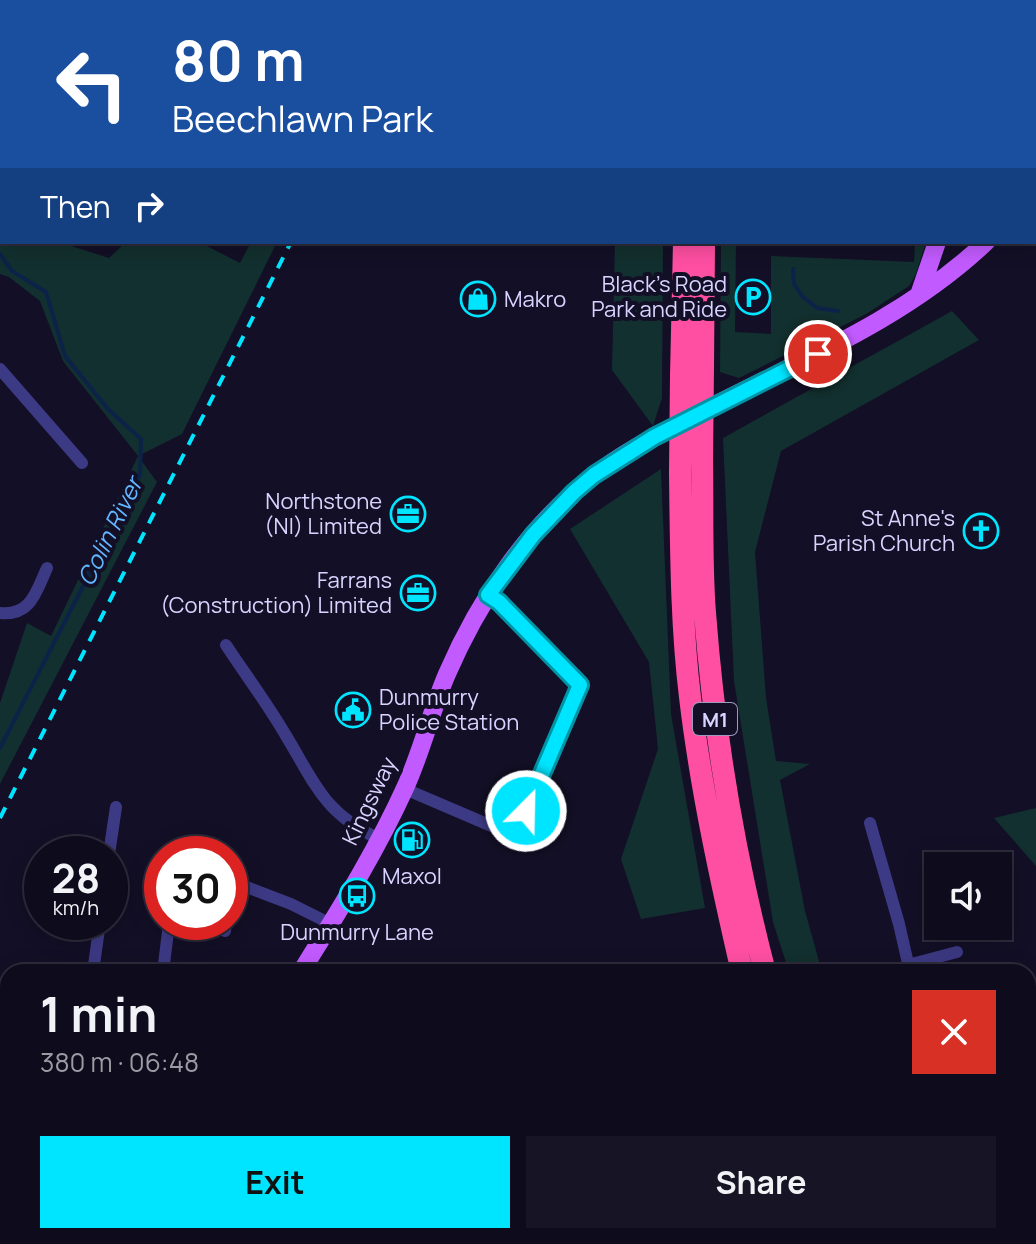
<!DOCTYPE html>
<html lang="en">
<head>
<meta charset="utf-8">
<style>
  body { margin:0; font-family:Manrope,sans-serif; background:#171425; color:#f1f3f6; height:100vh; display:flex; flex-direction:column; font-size:30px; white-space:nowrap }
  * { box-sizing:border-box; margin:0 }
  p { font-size:26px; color:#9b9ba3 }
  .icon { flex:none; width:44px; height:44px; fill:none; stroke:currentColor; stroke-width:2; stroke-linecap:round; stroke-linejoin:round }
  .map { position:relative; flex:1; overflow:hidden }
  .panel { position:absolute; left:0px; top:964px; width:1036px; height:280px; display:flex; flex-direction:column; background:#0e0b1c; border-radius:24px 24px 0 0; box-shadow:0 4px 20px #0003,0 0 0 2px #2e2b3b }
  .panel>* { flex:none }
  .top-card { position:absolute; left:0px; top:0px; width:1036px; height:244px; box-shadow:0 4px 20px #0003,0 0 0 2px #2e2b3b; background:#1a4fa0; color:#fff; overflow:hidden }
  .buttons { position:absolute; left:924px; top:852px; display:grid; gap:16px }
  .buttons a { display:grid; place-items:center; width:88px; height:88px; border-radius:0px; background:#0e0b1c; box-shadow:0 4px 20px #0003,0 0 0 2px #2e2b3b; font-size:40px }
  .speed { position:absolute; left:24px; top:836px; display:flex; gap:16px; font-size:40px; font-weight:700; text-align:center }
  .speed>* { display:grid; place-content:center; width:104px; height:104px; border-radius:50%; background:#0e0b1c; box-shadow:0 4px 20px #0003,0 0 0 2px #2e2b3b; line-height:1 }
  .speed small { font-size:20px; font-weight:400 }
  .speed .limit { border:12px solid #d22; background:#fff; color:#111 }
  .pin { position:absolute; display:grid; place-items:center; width:68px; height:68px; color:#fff; margin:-34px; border:4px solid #fff; border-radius:50%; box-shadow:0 2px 8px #0007 }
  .me { position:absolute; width:88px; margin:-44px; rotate:23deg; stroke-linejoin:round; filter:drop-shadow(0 0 6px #0008) }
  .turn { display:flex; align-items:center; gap:28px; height:168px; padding:0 40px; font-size:36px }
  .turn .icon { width:104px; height:104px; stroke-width:2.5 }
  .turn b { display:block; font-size:56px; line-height:68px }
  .then { display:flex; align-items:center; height:76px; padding:0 40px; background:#0003; gap:16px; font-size:30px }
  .round { display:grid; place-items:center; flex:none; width:84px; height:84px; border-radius:0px; background:#171425 }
  .head { display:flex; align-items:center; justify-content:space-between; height:136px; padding:0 40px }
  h1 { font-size:48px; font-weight:700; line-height:60px }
  .primary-button { display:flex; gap:16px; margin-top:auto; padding:16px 40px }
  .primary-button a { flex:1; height:92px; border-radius:0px; background:#00e5ff; color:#111; font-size:32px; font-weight:700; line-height:92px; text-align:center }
  .primary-button a+a { background:#171425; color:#f1f3f6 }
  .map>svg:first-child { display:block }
  .green { fill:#12302f }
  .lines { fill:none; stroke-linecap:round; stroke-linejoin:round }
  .stream { stroke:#0c2248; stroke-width:4 }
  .minor { stroke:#3d3a85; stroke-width:12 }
  .tertiary { stroke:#3d3a85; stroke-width:14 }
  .primary { stroke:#c25bff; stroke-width:18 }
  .trunk { stroke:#e055d1; stroke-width:20 }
  .motorway { stroke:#ff4fa3; stroke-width:22 }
  .rail { stroke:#00e5ff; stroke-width:4; stroke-dasharray:12 10; stroke-linecap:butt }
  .motorway-bridge { stroke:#ff4fa3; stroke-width:22 }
  .route-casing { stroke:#0095a6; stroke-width:20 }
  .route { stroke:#00e5ff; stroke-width:14 }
  .labels { text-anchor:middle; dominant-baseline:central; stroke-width:8; stroke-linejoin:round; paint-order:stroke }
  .shield { fill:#130f26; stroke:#9e99be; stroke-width:2 }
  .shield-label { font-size:20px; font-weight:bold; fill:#d9d4ff }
  .poi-label { font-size:22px; fill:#d9d4ff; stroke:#130f26; text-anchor:end }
  .street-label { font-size:22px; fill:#d9d4ff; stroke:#130f26 }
  .water-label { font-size:24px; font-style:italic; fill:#62b6ff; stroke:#130f26 }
</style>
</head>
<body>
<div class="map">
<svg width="1036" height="1244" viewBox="0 0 1036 1244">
  <rect width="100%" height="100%" fill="#130f26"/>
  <!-- green -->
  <path class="green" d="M 0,223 L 2,223 L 2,242 L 59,242 L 109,258 L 126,242 L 199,242 L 240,263 L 251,242 L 277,242 L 182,434 L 138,456 L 157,482 L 0,784 L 0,703 L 27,623 L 51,636 L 138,456 L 63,361 L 40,301 L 9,277 L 0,274 Z
    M 615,242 L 663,242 L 662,398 L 653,426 L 612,370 Z
    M 721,242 L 736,242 L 735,332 L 771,334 L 771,256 L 914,262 L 915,242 L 926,242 L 916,274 L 909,286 L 866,314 L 739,378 L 720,372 Z
    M 952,311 L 979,340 L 781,451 L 755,552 L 766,698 L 776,761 L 810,764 L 780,780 L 805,911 L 822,972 L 789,972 L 773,922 L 734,681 L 723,438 Z
    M 661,469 L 671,714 L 705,908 L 641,919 L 621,859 L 658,749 L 649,662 L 570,529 Z
    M 1036,808 L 1036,866 L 994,818 Z
    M 129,1236 L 273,1236 L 279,1244 L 135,1244 Z"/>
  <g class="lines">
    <!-- stream -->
    <path class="stream" d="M 786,0 L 789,2
      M 0,254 L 12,271 L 46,292 L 65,356 L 108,409 L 141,439 L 140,475 L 0,748
      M 793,269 L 794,284 L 802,296 L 817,308 L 838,311"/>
    <!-- minor -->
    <path class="minor" d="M 1031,0 L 1036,3
      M 16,2 L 26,0
      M 0,5 L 2,5
      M 0,159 L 2,159
      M 0,369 L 82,463
      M 0,613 C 31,616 36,592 47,568
      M 226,645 C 245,674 267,703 285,734 C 315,783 323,813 379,839
      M 405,789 L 515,836 L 580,685 L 499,602 L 488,595
      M 870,823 L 899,924 L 910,972
      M 109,854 L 116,807
      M 230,892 L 231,881 L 291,904 L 331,924
      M 225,931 L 226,922
      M 908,965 L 957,952
      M 93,972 L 100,922
      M 163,972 L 169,924
      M 1028,1045 L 1036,1045
      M 3,1095 L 8,1066
      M 123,1236 L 128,1244
      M 763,1236 L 768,1244
      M 396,1244 L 404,1236"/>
    <!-- tertiary -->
    <path class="tertiary" d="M 0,1001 L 8,1003
      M 971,1236 L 977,1244"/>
    <!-- primary -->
    <path class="primary" d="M 884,0 L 885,2
      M 911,0 L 912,2
      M 1034,140 L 1036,140
      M 1034,168 L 1036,170
      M 1034,195 L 1036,192
      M 919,295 L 937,242
      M 301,972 C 338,912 376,852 405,788 C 422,751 431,711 447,674 C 479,600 528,527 592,477 C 627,449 668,430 707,409 C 803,360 906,318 986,242
      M 45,1244 L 57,1236"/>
    <!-- trunk -->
    <path class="trunk" d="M 198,2 L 202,0
      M 239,2 L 242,0
      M 0,47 L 2,47
      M 0,68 L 2,69"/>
    <!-- motorway -->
    <path class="motorway" d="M 708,0 L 709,2
      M 685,2 L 685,0
      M 703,367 L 704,242
      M 681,376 L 684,242
      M 702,461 C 703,512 701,563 705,613 C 714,734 734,854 765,972
      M 680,473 C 681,548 681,623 690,697 C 701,790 721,881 742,972
      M 834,1236 L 837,1244
      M 856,1236 L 860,1244"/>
    <!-- rail -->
    <path class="rail" d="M 406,2 L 407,0
      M 0,818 L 291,242"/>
    <!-- motorway-bridge -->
    <path class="motorway-bridge" d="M 702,461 L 703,367
      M 680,473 L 681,376"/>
  </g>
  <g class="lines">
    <!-- route casing -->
    <g class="route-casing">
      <path id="route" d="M 526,811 L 580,685 L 499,602 L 488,595 L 533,535 L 574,492 L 594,475 L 654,437 L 818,354"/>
    </g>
    <!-- route -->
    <use href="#route" class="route"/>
  </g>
  <!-- icons -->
  <defs>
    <g id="parking-ring" transform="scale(1.8)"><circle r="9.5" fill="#130f26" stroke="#00e5ff" stroke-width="1.5"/><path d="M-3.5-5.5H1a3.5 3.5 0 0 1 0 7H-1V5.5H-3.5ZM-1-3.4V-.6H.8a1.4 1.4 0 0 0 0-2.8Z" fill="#00e5ff"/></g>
    <g id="shop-ring" transform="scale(1.8)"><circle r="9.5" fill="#130f26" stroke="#00e5ff" stroke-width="1.5"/><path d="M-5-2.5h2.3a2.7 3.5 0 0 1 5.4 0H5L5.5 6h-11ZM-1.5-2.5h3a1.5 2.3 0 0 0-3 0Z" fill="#00e5ff"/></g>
    <g id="office-ring" transform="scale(1.8)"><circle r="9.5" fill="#130f26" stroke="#00e5ff" stroke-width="1.5"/><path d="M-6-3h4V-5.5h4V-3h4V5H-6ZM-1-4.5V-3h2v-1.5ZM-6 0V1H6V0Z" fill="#00e5ff"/></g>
    <g id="church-ring" transform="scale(1.8)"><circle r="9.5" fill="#130f26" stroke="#00e5ff" stroke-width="1.5"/><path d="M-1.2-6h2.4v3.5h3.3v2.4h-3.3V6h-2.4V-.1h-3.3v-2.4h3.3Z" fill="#00e5ff"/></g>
    <g id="civic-ring" transform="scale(1.8)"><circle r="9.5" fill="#130f26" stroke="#00e5ff" stroke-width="1.5"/><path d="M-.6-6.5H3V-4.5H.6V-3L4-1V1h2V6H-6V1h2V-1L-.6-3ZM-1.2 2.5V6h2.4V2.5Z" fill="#00e5ff"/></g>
    <g id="fuel-ring" transform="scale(1.8)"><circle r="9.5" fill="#130f26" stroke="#00e5ff" stroke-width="1.5"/><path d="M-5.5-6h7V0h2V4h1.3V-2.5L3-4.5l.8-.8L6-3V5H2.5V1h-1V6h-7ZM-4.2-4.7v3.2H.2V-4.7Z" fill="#00e5ff"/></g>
    <g id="bus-ring" transform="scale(1.8)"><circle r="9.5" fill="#130f26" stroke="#00e5ff" stroke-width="1.5"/><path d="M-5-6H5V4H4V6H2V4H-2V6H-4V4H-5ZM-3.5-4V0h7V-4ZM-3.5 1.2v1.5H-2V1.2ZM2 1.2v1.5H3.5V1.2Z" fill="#00e5ff"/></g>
  </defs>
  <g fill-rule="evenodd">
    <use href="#parking-ring" x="753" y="297"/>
    <use href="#shop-ring" x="478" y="299"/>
    <use href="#office-ring" x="408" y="514"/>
    <use href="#church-ring" x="981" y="531"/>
    <use href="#office-ring" x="418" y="593"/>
    <use href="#civic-ring" x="353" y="710"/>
    <use href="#fuel-ring" x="412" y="840"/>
    <use href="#bus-ring" x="357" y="896"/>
  </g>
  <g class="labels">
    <!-- shield labels -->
    <rect class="shield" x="693" y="703" width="44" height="32" rx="6"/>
    <g class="shield-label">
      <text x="715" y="719">M1</text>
    </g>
    <!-- poi labels -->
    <g class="poi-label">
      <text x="727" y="284">Black's Road<tspan x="727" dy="25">Park and Ride</tspan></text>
      <text x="504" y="299" text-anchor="start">Makro</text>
      <text x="382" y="501">Northstone<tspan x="382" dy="25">(NI) Limited</tspan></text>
      <text x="955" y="518">St Anne's<tspan x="955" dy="25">Parish Church</tspan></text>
      <text x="392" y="580">Farrans<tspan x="392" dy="25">(Construction) Limited</tspan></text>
      <text x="379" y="697" text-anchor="start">Dunmurry<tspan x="379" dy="25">Police Station</tspan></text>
      <text x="412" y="876" text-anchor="middle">Maxol</text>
      <text x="357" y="932" text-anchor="middle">Dunmurry Lane</text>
    </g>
    <!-- street labels -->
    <g class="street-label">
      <text transform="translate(369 801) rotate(-64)">Kingsway</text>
    </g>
    <!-- water labels -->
    <g class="water-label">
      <text transform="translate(109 531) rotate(-64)">Colin River</text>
    </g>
  </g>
</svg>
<div class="buttons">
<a><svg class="icon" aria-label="sound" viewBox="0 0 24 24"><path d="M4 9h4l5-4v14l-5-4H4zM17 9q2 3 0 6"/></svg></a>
</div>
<div class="speed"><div>28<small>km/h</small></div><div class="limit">30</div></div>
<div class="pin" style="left:818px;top:354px;background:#d93025"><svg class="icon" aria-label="arrive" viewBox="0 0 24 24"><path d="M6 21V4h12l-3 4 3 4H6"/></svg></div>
<svg class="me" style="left:526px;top:811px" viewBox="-20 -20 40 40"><circle r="17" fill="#00e5ff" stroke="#fff" stroke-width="3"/><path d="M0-11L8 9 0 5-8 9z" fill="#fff"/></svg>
<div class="top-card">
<div class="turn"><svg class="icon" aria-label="left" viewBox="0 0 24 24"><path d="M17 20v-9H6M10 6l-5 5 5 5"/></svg><div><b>80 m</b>Beechlawn Park</div></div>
<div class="then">Then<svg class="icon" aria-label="right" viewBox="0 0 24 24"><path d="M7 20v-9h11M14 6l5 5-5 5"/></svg></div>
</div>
<section class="panel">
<div class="head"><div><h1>1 min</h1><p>380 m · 06:48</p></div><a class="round" style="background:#d93025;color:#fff"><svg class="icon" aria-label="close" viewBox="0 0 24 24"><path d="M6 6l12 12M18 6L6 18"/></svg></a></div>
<div class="primary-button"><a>Exit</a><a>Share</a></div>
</section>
</div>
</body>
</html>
